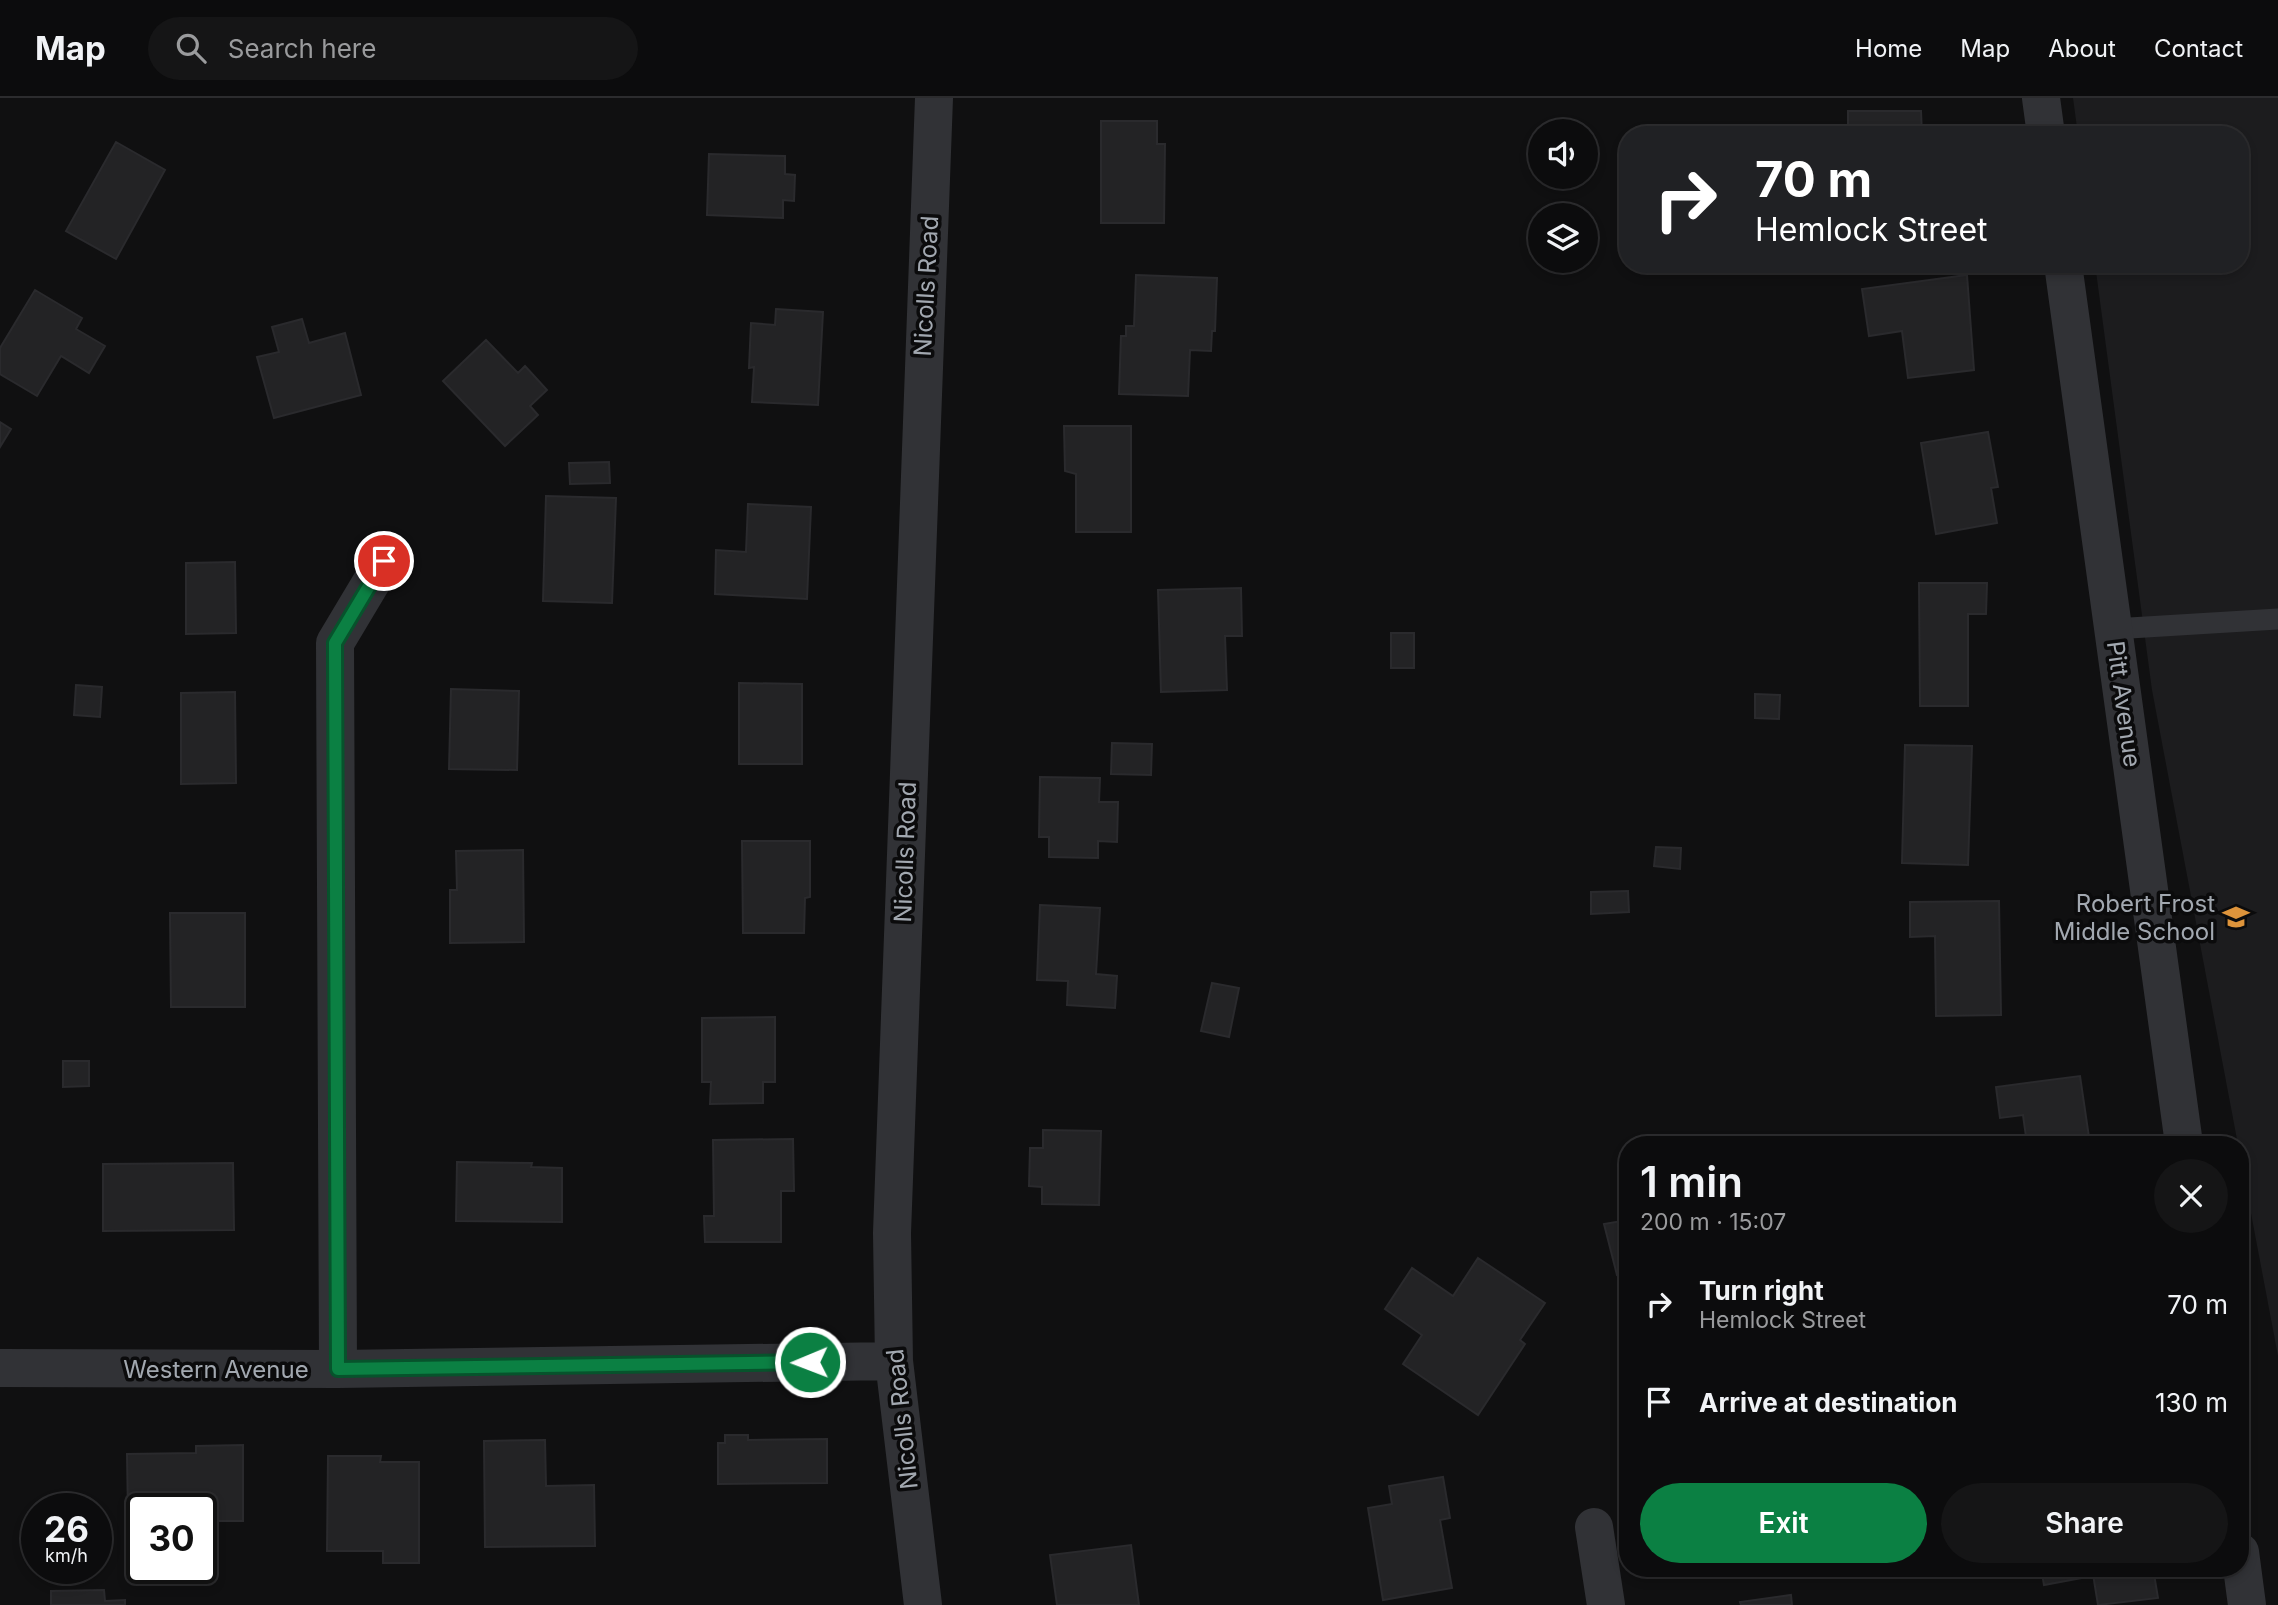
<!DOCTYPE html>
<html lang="en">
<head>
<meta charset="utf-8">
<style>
  body { margin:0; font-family:Inter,sans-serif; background:#151516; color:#f1f3f6; height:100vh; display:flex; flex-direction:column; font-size:26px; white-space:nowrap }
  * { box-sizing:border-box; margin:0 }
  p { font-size:23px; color:#9a9b9d }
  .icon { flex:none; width:38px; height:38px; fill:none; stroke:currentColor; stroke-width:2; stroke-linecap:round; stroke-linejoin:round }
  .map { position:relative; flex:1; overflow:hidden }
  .panel { position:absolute; left:1619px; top:1038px; width:630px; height:441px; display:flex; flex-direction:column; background:#0c0c0d; border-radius:28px; box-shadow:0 4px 10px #0003,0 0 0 2px #2c2c2e }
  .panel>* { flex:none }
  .hud { position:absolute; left:1619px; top:28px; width:630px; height:147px; border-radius:28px; box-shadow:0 4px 10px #0003,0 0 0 2px #2c2c2e; background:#202124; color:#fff; overflow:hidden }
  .controls { position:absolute; left:1528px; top:21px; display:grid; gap:14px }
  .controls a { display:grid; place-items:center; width:70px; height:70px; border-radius:50%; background:#0c0c0d; box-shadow:0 4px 10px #0003,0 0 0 2px #2c2c2e; font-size:35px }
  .speed { position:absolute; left:21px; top:1395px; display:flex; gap:14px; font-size:35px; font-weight:700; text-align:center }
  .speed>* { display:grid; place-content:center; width:91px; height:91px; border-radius:50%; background:#0c0c0d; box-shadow:0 4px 10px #0003,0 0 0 2px #2c2c2e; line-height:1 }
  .speed small { font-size:18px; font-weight:400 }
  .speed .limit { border:4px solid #111; border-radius:10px; background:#fff; color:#111 }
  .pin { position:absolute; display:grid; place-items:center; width:60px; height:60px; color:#fff; margin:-30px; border:4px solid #fff; border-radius:50%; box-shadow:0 2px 7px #0007 }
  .me { position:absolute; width:77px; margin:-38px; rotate:269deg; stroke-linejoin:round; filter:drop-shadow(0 0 5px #0008) }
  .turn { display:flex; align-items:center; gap:24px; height:147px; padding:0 21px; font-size:32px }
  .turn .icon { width:91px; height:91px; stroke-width:2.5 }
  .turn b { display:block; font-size:49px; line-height:60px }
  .round { display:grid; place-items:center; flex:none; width:74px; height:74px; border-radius:37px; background:#151516 }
  .head { display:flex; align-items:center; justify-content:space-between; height:119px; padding:0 21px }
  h1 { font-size:42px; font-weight:600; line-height:52px }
  .primary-button { display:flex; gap:14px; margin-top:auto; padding:14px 21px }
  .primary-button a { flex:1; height:80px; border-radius:42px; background:#0b8043; color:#fff; font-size:28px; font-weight:600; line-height:80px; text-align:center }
  .primary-button a+a { background:#151516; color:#f1f3f6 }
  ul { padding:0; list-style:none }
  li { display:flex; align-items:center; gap:21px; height:98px; padding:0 21px }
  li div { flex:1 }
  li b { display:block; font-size:26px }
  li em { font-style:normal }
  header { display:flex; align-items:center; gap:42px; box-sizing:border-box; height:98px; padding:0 35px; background:#0c0c0d; border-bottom:2px solid #2c2c2e }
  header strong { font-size:33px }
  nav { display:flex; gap:38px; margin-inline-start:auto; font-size:24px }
  .search { width:490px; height:63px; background:#151516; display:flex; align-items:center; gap:18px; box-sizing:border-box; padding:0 24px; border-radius:38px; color:#9a9b9d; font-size:26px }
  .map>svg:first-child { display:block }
  .built { fill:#1c1c1e }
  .building { fill:#232325; stroke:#2a2a2d; stroke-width:2 }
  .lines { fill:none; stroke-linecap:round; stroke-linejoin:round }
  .lane { stroke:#313236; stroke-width:21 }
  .street { stroke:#313236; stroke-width:38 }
  .route-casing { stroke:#07532c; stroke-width:18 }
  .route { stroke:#0b8043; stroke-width:12 }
  .labels { text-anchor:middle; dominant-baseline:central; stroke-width:7; stroke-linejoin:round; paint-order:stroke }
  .street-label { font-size:24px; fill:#a2a8b0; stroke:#0b0b0c }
  .poi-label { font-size:24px; fill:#a2a8b0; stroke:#0b0b0c; text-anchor:end }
</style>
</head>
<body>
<header>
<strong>Map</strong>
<div class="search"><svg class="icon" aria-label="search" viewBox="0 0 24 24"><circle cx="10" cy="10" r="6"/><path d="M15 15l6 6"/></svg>Search here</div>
<nav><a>Home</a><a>Map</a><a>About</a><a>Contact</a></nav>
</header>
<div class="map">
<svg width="2278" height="1507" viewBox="0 0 2278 1507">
  <rect width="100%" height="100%" fill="#101011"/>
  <!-- built -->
  <path class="built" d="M 2073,0 L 2278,0 L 2278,1258 L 2152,592 L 2095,166 L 2240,166 L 2240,37 L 2078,37 Z"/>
  <!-- building -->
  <path class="building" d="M 1848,13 L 1921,13 L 1922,37 L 1848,37 Z
    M 1101,23 L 1157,23 L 1157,46 L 1165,46 L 1164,125 L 1101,125 Z
    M 116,44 L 165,72 L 116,161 L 66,133 Z
    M 709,56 L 785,58 L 785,76 L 795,77 L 794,103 L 783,102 L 783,120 L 707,117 Z
    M 1136,177 L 1217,180 L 1215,233 L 1212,233 L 1211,253 L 1190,252 L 1188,298 L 1119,296 L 1121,238 L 1126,238 L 1126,228 L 1134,228 Z
    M 1967,177 L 1974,272 L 1908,280 L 1902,233 L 1869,238 L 1862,191 Z
    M 35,192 L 82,220 L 76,231 L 105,248 L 89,275 L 61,258 L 37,298 L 0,276 L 0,250 Z
    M 776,211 L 823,214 L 818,307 L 752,304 L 754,269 L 749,270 L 751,225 L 775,227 Z
    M 302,221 L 309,245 L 345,235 L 361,297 L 274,320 L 257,259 L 279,254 L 272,229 Z
    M 486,242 L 518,275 L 525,268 L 547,292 L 530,308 L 538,317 L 505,348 L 443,283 Z
    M 0,324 L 11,331 L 0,349 Z
    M 1064,328 L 1131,328 L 1131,434 L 1076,434 L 1076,376 L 1065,373 Z
    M 1988,334 L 1998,389 L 1991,390 L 1997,425 L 1936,436 L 1921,345 Z
    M 609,364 L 610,385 L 570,386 L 569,365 Z
    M 546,398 L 616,400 L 612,505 L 543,503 Z
    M 748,406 L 811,409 L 807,501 L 715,496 L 716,452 L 746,454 Z
    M 235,464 L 236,535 L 186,536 L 186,465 Z
    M 1919,485 L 1987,485 L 1986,516 L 1968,516 L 1968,608 L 1920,608 Z
    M 1241,490 L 1242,538 L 1225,538 L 1227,592 L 1161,594 L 1158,492 Z
    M 1391,535 L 1414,535 L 1414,570 L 1391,570 Z
    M 739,585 L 802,586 L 802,666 L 739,666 Z
    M 76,587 L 102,589 L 100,619 L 74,617 Z
    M 451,591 L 519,593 L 517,672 L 449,671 Z
    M 235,594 L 236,685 L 181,686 L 181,595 Z
    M 1755,596 L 1780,597 L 1779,621 L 1755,620 Z
    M 1112,645 L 1152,646 L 1151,677 L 1111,676 Z
    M 1905,647 L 1972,648 L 1968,767 L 1902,765 Z
    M 1040,679 L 1100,680 L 1099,704 L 1118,704 L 1117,744 L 1098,743 L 1098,760 L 1049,759 L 1049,739 L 1039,739 Z
    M 742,743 L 810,743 L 810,799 L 805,800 L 804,835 L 743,835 Z
    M 1656,749 L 1681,750 L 1680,771 L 1654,768 Z
    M 523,752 L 524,844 L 450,845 L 450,792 L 457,792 L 456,753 Z
    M 1628,793 L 1629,814 L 1591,816 L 1591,794 Z
    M 1999,803 L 2001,917 L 1936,918 L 1935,838 L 1910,839 L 1910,804 Z
    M 1040,807 L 1100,810 L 1096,876 L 1117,878 L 1115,910 L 1067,907 L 1068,883 L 1037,882 Z
    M 170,815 L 245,815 L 245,909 L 171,909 Z
    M 1212,885 L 1239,890 L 1229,939 L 1201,933 Z
    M 775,919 L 775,984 L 763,984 L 763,1005 L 710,1006 L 711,984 L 702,984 L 702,920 Z
    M 63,963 L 89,963 L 89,988 L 63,989 Z
    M 2080,978 L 2090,1046 L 2027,1046 L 2023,1017 L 2000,1020 L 1996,989 Z
    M 1043,1032 L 1101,1033 L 1099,1107 L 1042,1106 L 1042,1089 L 1029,1088 L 1030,1050 L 1043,1050 Z
    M 793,1041 L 794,1093 L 781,1093 L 781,1144 L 705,1144 L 704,1118 L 714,1118 L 713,1042 Z
    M 457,1064 L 532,1065 L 531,1069 L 562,1070 L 562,1124 L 456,1123 Z
    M 233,1065 L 234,1132 L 103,1133 L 103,1066 Z
    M 1628,1122 L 1628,1175 L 1617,1177 L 1604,1126 Z
    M 1478,1160 L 1545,1205 L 1520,1242 L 1525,1246 L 1478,1317 L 1403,1266 L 1422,1237 L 1385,1211 L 1412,1170 L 1453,1198 Z
    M 725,1337 L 748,1337 L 748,1342 L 827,1341 L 827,1385 L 718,1386 L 718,1345 L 725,1345 Z
    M 545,1342 L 546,1388 L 594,1387 L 595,1448 L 485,1449 L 484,1343 Z
    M 243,1347 L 243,1423 L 201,1423 L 201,1410 L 142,1410 L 142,1416 L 128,1417 L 127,1356 L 196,1355 L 196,1348 Z
    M 328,1358 L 381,1358 L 380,1364 L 419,1364 L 419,1465 L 383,1465 L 383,1453 L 327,1453 Z
    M 1443,1379 L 1450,1420 L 1440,1422 L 1452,1490 L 1383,1502 L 1368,1410 L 1392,1406 L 1389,1388 Z
    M 1131,1447 L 1139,1507 L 1057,1507 L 1050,1457 Z
    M 2041,1470 L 2080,1470 L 2082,1480 L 2044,1487 Z
    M 2092,1470 L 2153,1470 L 2158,1500 L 2098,1507 Z
    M 104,1492 L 105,1503 L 125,1502 L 125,1507 L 51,1507 L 51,1493 Z
    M 1791,1497 L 1792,1507 L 1741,1507 L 1740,1504 Z"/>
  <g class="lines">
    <!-- lane -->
    <path class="lane" d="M 2113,531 L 2278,521"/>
    <!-- street -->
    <path class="street" d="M 2041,0 L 2046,37
      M 2063,166 L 2184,1046
      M 0,1270 L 338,1271 L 894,1263
      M 338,1271 L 335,545 L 384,463
      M 1594,1429 L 1606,1507
      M 2240,1454 L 2247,1507
      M 923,1507 L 894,1263 L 892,1135 L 934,0"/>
  </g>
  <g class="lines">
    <!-- route casing -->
    <g class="route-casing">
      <path id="route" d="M 384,463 L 335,545 L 338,1271 L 810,1264"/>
    </g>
    <!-- route -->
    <use href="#route" class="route"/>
  </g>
  <!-- icons -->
  <defs>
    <g id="school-bare" transform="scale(2.1)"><path d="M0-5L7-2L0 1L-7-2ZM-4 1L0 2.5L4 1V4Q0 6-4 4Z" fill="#de943b" stroke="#0b0b0c" stroke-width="2.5" paint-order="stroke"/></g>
  </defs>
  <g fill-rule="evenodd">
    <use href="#school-bare" x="2236" y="819"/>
  </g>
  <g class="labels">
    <!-- street labels -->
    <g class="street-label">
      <text transform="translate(926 188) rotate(-87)">Nicolls Road</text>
      <text transform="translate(2124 606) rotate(82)">Pitt Avenue</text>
      <text transform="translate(905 754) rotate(-88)">Nicolls Road</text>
      <text x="216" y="1271">Western Avenue</text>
      <text transform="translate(902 1321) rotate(-96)">Nicolls Road</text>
    </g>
    <!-- poi labels -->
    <g class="poi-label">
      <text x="2215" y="805">Robert Frost<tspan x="2215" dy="28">Middle School</tspan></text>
    </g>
  </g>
</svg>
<div class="controls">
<a><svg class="icon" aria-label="sound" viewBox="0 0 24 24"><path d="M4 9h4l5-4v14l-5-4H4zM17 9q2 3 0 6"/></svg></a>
<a><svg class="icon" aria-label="layers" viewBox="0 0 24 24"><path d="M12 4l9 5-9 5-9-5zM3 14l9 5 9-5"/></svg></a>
</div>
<div class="speed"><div>26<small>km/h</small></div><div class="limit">30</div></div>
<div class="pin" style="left:384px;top:463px;background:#d93025"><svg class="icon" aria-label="arrive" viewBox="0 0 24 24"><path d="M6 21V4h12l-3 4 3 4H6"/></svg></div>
<svg class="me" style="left:810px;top:1264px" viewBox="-20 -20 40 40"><circle r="17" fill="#0b8043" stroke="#fff" stroke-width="3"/><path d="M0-11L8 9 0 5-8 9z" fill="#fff"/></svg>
<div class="hud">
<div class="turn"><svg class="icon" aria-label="right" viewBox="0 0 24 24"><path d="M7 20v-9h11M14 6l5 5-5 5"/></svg><div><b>70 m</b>Hemlock Street</div></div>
</div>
<section class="panel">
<div class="head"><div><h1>1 min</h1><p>200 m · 15:07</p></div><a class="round"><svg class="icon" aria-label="close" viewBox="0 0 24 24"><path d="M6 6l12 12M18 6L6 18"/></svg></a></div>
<ul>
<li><svg class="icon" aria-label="right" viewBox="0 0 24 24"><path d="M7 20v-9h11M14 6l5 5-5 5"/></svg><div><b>Turn right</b><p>Hemlock Street</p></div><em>70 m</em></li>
<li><svg class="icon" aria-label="arrive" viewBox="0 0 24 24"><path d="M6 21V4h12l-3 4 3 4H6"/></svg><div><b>Arrive at destination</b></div><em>130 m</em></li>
</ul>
<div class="primary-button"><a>Exit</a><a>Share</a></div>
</section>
</div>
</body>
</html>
